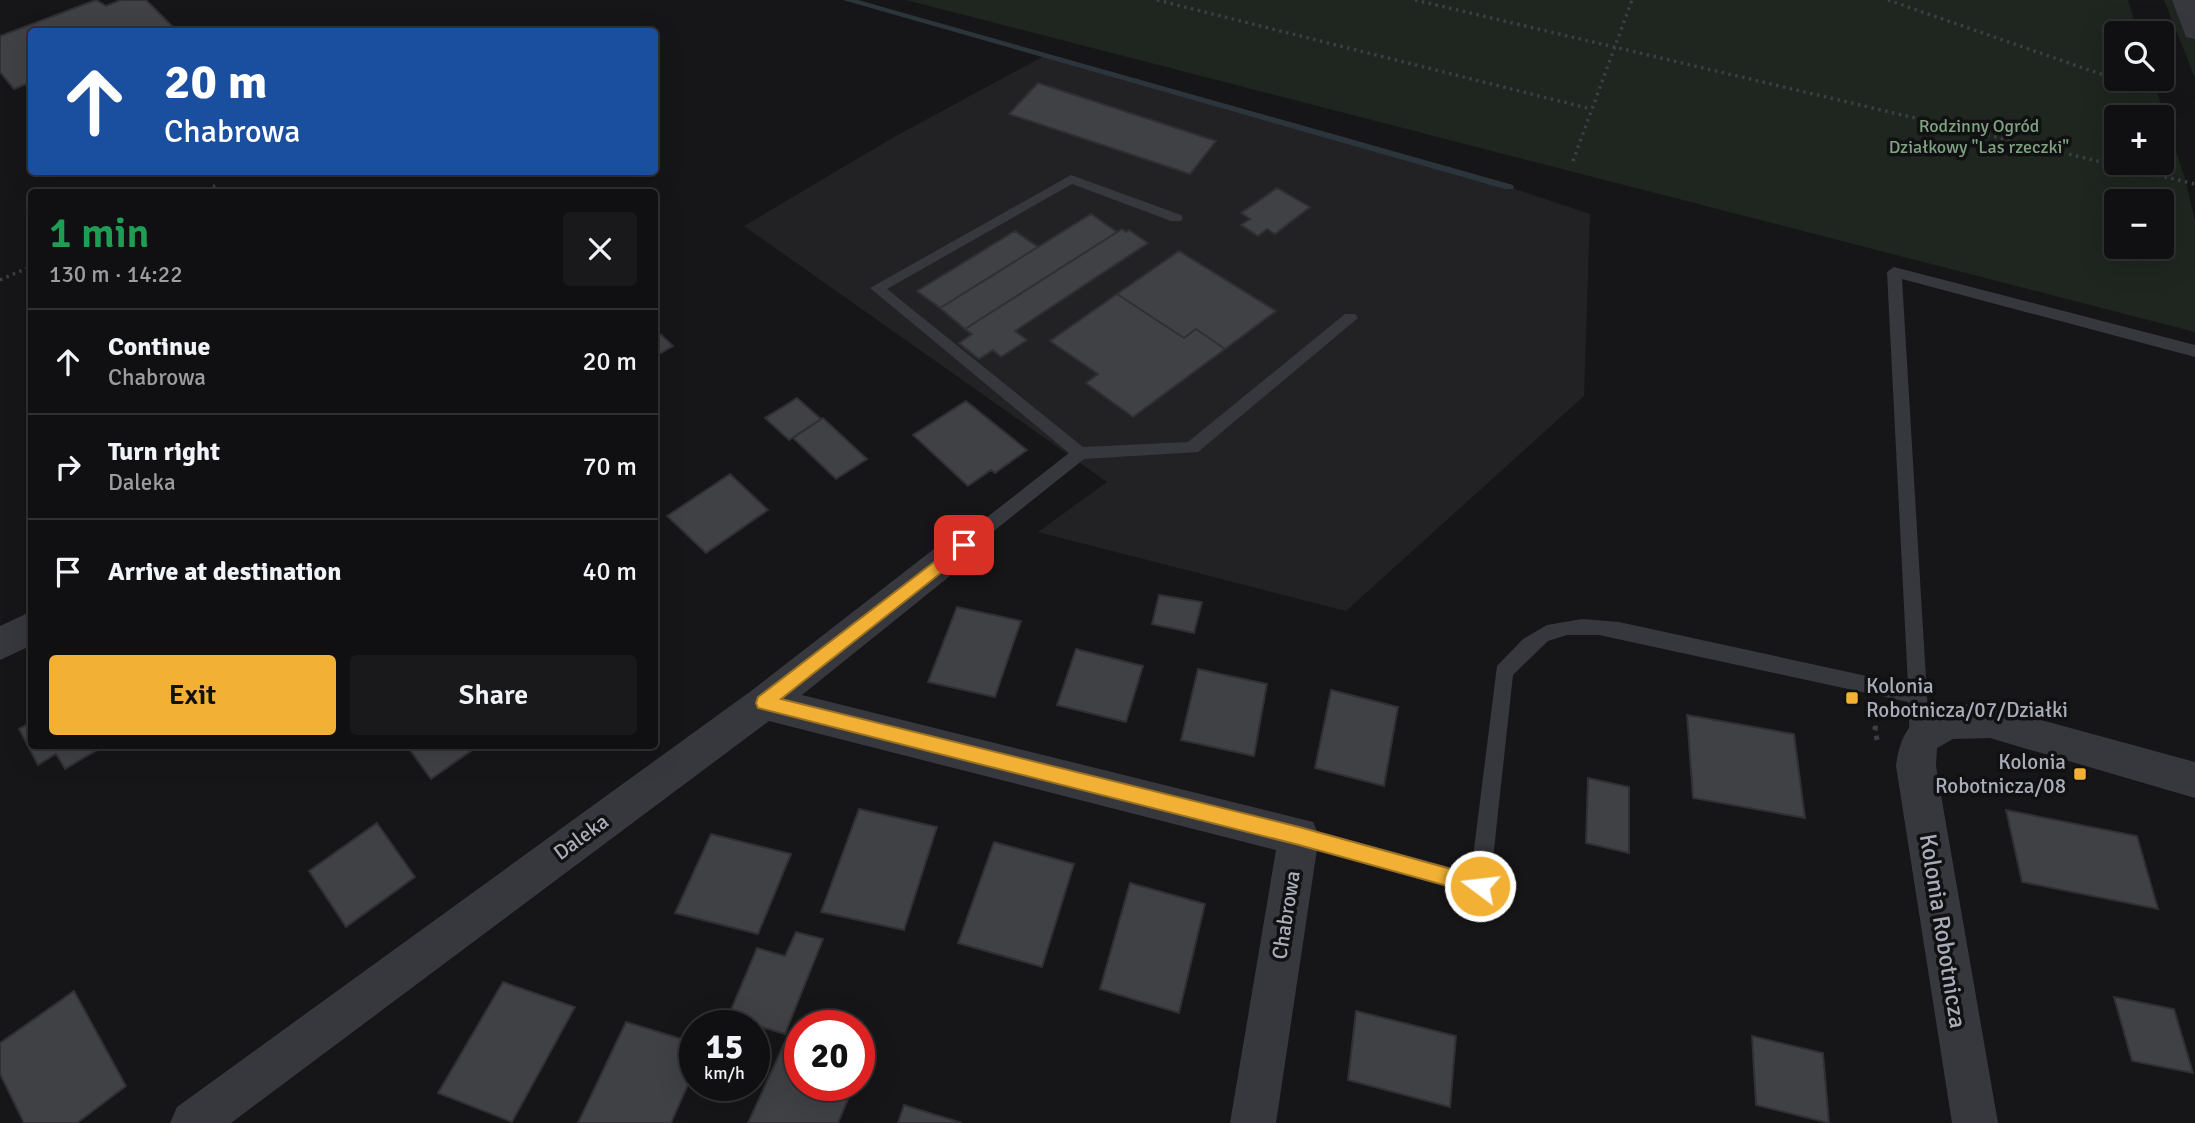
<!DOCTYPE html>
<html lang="en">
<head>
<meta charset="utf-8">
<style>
  body { margin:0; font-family:Signika,sans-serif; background:#19191b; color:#f1f3f6; height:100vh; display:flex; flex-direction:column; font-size:26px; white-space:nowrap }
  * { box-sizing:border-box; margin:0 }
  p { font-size:23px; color:#9c9d9f }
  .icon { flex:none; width:38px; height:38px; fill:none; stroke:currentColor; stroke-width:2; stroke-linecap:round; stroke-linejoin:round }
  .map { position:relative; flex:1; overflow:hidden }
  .sheet { position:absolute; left:28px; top:189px; width:630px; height:560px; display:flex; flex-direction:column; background:#101012; border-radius:7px; box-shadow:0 7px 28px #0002,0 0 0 2px #303032 }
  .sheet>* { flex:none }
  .guide { position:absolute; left:28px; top:28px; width:630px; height:147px; border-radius:7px; box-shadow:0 7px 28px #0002,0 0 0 2px #303032; background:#1a4fa0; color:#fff; overflow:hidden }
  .controls { position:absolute; left:2104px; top:21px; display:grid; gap:14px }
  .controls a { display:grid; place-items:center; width:70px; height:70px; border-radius:7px; background:#101012; box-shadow:0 7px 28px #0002,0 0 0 2px #303032; font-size:35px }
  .speed { position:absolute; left:679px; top:1010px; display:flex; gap:14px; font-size:35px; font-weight:700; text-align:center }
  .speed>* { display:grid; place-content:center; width:91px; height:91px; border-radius:50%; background:#101012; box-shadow:0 7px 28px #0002,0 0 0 2px #303032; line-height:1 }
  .speed small { font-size:18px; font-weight:400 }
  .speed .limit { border:10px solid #d22; background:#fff; color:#111 }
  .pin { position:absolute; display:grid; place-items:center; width:60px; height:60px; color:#fff; margin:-30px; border-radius:14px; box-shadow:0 4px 10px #0006 }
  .me { position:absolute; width:77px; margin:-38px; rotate:285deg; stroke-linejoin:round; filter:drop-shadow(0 0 5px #0008) }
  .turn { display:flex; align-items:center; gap:24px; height:147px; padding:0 21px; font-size:32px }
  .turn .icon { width:91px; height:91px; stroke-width:2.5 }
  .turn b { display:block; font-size:49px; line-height:60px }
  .round { display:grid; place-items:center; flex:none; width:74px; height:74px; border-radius:7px; background:#19191b }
  .head { display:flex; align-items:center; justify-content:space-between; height:119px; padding:0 21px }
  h1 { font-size:42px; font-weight:600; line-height:52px; color:#1e9e55 }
  .action { display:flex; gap:14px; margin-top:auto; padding:14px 21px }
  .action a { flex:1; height:80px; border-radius:7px; background:#f2b134; color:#111; font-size:28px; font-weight:600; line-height:80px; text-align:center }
  .action a+a { background:#19191b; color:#f1f3f6 }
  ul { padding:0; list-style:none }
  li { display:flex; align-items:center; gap:21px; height:105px; padding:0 21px; border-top:2px solid #303032 }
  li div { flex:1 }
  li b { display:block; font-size:26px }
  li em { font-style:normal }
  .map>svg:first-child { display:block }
  .built { fill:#222225 }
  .green { fill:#1e261f; fill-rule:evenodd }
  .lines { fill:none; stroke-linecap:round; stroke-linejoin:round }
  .stream { fill:#2c353c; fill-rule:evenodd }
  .building { fill:#404145; stroke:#303034; stroke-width:2 }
  .path-far1 { stroke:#3d3f44; stroke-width:3.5; stroke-dasharray:2.5 4.5; stroke-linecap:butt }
  .path { stroke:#3d3f44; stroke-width:5; stroke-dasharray:4.5 6; stroke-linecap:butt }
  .service { fill:#37383d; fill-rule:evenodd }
  .minor { fill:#37383d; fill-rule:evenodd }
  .route { fill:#f2b134; stroke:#9d7322; stroke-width:2 }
  .poi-dot { fill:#f2b134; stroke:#111113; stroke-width:2.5 }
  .labels { text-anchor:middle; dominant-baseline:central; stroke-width:7; stroke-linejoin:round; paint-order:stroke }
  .far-park-label { font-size:18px; fill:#7fa381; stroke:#111113 }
  .poi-label { font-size:21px; fill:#a8adb8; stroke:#111113; text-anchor:start }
  .street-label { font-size:21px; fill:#a8adb8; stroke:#111113 }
  .near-street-label { font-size:24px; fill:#a8adb8; stroke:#111113 }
</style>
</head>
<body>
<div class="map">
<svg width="2195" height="1123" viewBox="0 0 2195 1123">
  <rect width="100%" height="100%" fill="#161618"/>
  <!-- built -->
  <path class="built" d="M 1046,55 L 1509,187 L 1590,214 L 1584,396 L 1346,611 L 1038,532 L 1107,482 L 744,226 L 894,137 Z"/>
  <!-- green -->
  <path class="green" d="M 906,0 L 2128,0 L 2138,33 L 2116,33 L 2116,79 L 2153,79 L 2186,182 L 2195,221 L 2195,332 ZM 2116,117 L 2161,117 L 2161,163 L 2116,163 ZM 2116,201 L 2161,201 L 2161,247 L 2116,247 Z
    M 2164,0 L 2195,0 L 2195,78 Z"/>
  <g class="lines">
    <!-- stream -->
    <path class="stream" d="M 843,0 L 858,0 L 1513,185 L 1514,187 L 1513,189 L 1505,189 Z"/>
  </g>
  <!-- building -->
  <path class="building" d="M 96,0 L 106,6 L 121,0 L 146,0 L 173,27 L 161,32 L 32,32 L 32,82 L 14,89 L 0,72 L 0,36 Z
    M 1038,83 L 1216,141 L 1190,174 L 1009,114 Z
    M 1277,188 L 1310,207 L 1275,234 L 1267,229 L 1258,236 L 1241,225 L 1250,219 L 1241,213 Z
    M 1091,214 L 1117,232 L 965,329 L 940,308 Z
    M 1122,229 L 1126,232 L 1129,230 L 1148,243 L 1015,331 L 1027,340 L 1001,357 L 993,350 L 979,359 L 959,343 L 972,334 L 965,329 Z
    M 1015,231 L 1038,247 L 940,308 L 917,291 Z
    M 1179,251 L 1276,311 L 1225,349 L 1196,329 L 1184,338 L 1117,294 Z
    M 1117,294 L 1184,338 L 1196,329 L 1225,349 L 1133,417 L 1086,383 L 1098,374 L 1050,341 Z
    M 654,328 L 673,346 L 654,357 Z
    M 797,398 L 821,419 L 789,440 L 765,418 Z
    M 966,401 L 1027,450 L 995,473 L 991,470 L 968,486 L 913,435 Z
    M 823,418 L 867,459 L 836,479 L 793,438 Z
    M 730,474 L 768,510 L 706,553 L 667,516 Z
    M 1159,595 L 1202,602 L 1194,633 L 1152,624 Z
    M 957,607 L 1021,621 L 995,697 L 928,682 Z
    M 1076,649 L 1143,666 L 1126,722 L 1057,705 Z
    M 1198,669 L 1267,684 L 1254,756 L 1181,740 Z
    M 1331,690 L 1398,707 L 1384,786 L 1315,768 Z
    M 1687,715 L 1794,734 L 1805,818 L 1693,798 Z
    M 32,722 L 32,746 L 104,746 L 65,769 L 56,754 L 38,765 L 19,729 Z
    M 407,746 L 478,746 L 431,779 Z
    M 1588,778 L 1629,787 L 1629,853 L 1586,843 Z
    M 859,809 L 937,827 L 904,930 L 821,912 Z
    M 2006,810 L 2137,836 L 2158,909 L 2022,882 Z
    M 377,823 L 415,877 L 346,927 L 309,871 Z
    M 711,834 L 791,854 L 758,934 L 675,913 Z
    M 994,842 L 1074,864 L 1042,967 L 958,943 Z
    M 1130,883 L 1205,904 L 1179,1013 L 1100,989 Z
    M 796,932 L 823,939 L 785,1034 L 728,1017 L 757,948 L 785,956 Z
    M 503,982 L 575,1007 L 512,1122 L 438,1093 Z
    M 74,991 L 126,1086 L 77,1123 L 24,1123 L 0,1074 L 0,1043 Z
    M 2114,997 L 2174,1009 L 2193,1073 L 2132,1061 Z
    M 1356,1011 L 1456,1036 L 1450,1107 L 1348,1080 Z
    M 626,1022 L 695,1043 L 695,1069 L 671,1123 L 578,1123 Z
    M 1752,1036 L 1823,1053 L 1829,1123 L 1756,1105 Z
    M 784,1044 L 800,1049 L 800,1085 L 854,1085 L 838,1123 L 748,1123 Z
    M 904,1105 L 962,1123 L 898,1123 Z"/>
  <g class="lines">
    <!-- path-far1 -->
    <path class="path-far1" d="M 1157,0 L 1591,109
      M 1415,0 L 2195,184
      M 1888,0 L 2132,85
      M 1573,161 L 1632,0
      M 200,192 L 219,184
      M 0,280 L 32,266"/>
    <!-- path -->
    <path class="path" d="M 1877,740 L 1875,728 L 1882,729"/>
    <!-- service -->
    <path class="service" d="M 1071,175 L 1181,215 L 1183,218 L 1181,221 L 1171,221 L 1072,184 L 887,289 L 1083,447 L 1188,442 L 1345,314 L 1355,314 L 1358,318 L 1198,452 L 1084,459 L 970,550 L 958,550 L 955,545 L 958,540 L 1069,453 L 870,288 Z
      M 1894,267 L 2195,345 L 2195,357 L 1902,279 L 1927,696 L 1930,740 L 1927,746 L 1920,749 L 1913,746 L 1910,740 L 1908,702 L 1599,635 L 1567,635 L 1548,641 L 1513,675 L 1490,886 L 1487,893 L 1480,896 L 1292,843 L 1289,836 L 1292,829 L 1299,826 L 1471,873 L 1497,666 L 1523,639 L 1547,625 L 1582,619 L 1619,622 L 1908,685 L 1887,272 Z"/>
    <!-- minor -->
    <path class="minor" d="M 2172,0 L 2195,0 L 2195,39 L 2186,37 Z
      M 964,531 L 976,535 L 981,545 L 976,555 L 802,695 L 1313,822 L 1319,836 L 1276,1123 L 1230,1123 L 1276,850 L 769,721 L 231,1123 L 170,1123 L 177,1107 L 751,691 L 952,535 Z
      M 32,611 L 32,645 L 0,660 L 0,626 Z
      M 1982,704 L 2195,762 L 2195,798 L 1990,738 L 1953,739 L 1937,748 L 1936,766 L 1998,1123 L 1952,1123 L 1896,766 C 1902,714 1933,703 1982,704 Z"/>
  </g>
  <!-- route -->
  <path class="route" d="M 964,539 L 972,545 L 970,550 L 781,699 L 1299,827 L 1480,877 L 1486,880 L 1489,886 L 1486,893 L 1480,895 L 1299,845 L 758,708 L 756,703 L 758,697 Z"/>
  <!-- markers -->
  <g class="poi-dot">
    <rect x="1845" y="691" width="14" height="14" rx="3.5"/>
    <rect x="2073" y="767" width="14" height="14" rx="3.5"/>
  </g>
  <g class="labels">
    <!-- far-park labels -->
    <g class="far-park-label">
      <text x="1979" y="126">Rodzinny Ogród<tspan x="1979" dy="21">Działkowy "Las rzeczki"</tspan></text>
    </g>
    <!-- poi labels -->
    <g class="poi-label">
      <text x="1866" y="686">Kolonia<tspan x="1866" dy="24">Robotnicza/07/Działki</tspan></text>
      <text x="2066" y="762" text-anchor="end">Kolonia<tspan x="2066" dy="24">Robotnicza/08</tspan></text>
    </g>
    <!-- street labels -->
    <g class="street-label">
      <text transform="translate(581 837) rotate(-36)">Daleka</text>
      <text transform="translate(1286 915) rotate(-81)">Chabrowa</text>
    </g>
    <!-- near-street labels -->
    <g class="near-street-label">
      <text transform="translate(1943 931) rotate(81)">Kolonia Robotnicza</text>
    </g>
  </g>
</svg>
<div class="controls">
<a><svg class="icon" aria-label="search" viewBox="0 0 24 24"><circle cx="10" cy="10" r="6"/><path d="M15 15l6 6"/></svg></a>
<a>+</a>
<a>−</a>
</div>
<div class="speed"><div>15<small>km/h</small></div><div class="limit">20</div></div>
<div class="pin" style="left:964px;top:545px;background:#d93025"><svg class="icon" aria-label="arrive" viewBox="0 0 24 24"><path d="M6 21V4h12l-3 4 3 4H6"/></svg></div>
<svg class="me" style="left:1480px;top:886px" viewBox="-20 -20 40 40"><circle r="17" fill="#f2b134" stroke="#fff" stroke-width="3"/><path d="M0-11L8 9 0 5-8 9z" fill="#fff"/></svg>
<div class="guide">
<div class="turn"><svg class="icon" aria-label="ahead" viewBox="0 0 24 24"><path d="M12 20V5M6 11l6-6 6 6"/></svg><div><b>20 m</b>Chabrowa</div></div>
</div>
<section class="sheet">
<div class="head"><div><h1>1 min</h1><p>130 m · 14:22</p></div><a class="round"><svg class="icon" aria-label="close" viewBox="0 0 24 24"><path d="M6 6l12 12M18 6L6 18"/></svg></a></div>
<ul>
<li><svg class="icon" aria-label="ahead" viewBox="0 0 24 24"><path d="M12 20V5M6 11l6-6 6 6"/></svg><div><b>Continue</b><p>Chabrowa</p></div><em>20 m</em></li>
<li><svg class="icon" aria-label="right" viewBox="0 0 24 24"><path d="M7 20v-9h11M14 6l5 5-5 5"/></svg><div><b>Turn right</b><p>Daleka</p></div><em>70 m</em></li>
<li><svg class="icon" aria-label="arrive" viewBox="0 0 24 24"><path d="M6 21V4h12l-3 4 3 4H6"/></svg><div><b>Arrive at destination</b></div><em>40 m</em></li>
</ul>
<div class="action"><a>Exit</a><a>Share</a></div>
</section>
</div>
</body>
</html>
